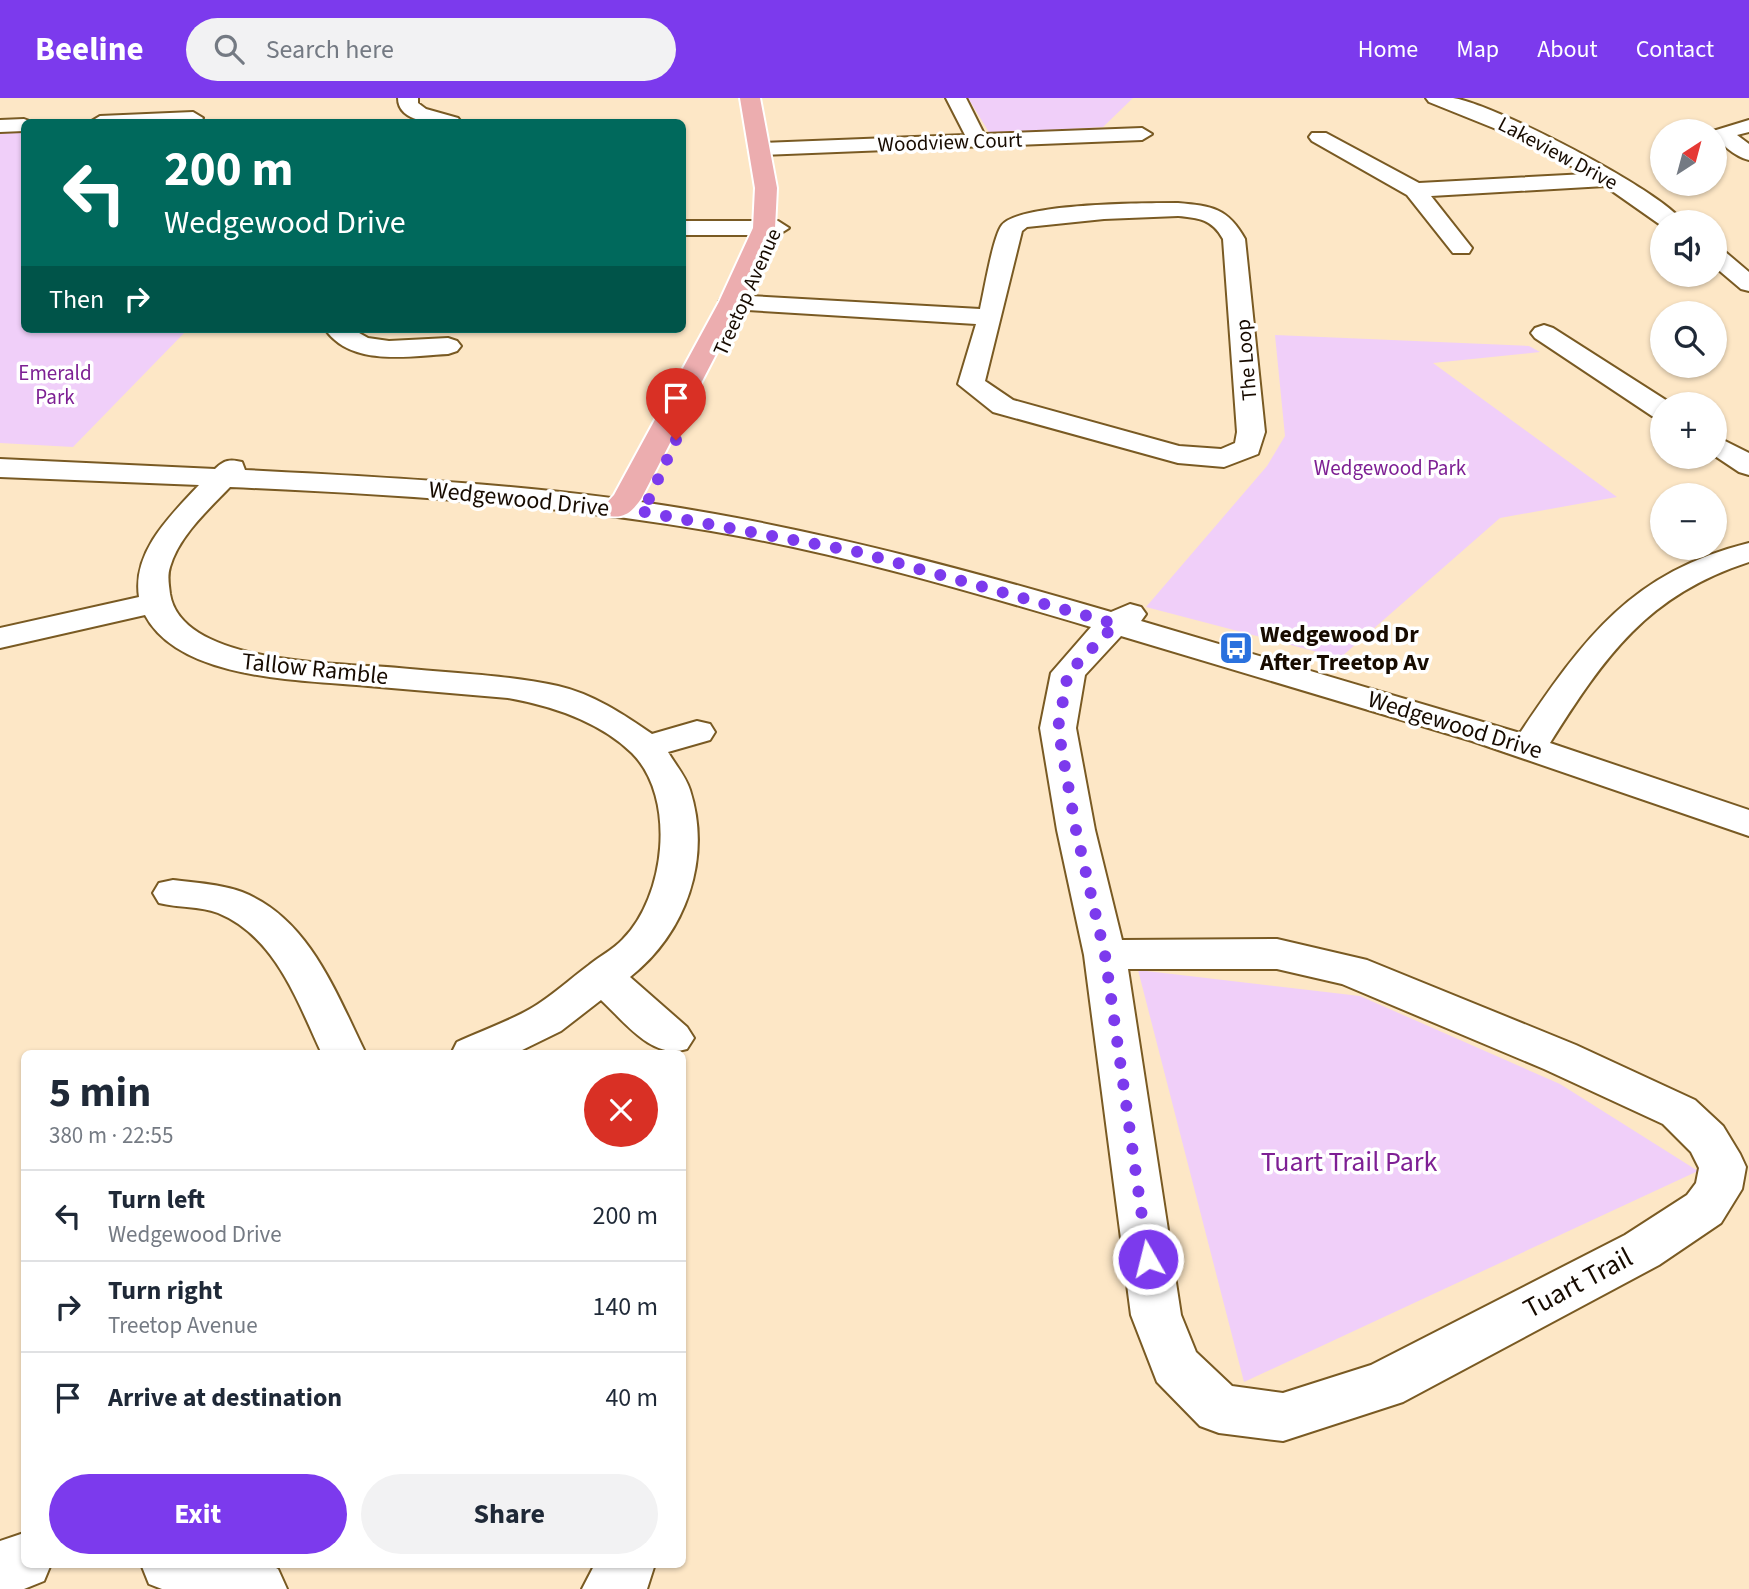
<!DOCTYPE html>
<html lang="en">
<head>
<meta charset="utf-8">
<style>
  body { margin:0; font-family:"Source Sans 3",sans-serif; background:#f2f2f3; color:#1f2937; height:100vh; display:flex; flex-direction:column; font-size:26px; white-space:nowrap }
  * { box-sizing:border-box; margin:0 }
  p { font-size:23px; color:#747a83 }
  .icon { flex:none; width:38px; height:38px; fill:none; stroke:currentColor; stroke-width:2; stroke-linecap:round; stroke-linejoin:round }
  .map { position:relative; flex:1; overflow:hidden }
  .panel { position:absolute; left:21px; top:952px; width:665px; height:518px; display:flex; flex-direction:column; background:#fff; border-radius:10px; box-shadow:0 2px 5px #0004 }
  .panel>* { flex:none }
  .guide { position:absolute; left:21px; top:21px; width:665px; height:214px; border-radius:10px; box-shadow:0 2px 5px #0004; background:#00695c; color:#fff; overflow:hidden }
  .needle { width:46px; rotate:36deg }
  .fabs { position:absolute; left:1650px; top:21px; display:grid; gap:14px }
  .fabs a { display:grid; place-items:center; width:77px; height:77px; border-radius:50%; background:#fff; box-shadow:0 2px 5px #0004; font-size:35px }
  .pin { position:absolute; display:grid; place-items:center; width:60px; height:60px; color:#fff; margin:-72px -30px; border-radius:50% 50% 50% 0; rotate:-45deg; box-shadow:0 0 7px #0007 }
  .pin .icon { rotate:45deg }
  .me { position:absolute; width:77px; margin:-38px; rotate:352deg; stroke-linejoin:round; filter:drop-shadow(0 0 5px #0008) }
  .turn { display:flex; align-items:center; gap:24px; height:147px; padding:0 28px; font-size:32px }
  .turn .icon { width:91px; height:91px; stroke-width:2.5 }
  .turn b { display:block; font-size:49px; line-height:60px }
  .then { display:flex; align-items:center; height:66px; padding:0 28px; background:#0003; gap:14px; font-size:26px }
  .round { display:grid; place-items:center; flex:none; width:74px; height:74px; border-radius:37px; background:#f2f2f3 }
  .overview { display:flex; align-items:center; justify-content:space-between; height:119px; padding:0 28px }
  h1 { font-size:42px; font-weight:700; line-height:52px }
  .primary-button { display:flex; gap:14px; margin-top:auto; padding:14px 28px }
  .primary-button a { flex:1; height:80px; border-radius:42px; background:#7c3aed; color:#fff; font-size:28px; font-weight:700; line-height:80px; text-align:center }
  .primary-button a+a { background:#f2f2f3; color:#1f2937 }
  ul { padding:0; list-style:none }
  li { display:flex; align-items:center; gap:21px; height:91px; padding:0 28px; border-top:2px solid #e0e1e3 }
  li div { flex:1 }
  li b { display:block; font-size:26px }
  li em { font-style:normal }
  header { display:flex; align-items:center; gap:42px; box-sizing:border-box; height:98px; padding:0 35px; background:#7c3aed; color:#fff }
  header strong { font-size:33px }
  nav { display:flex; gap:38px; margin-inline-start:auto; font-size:24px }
  .search { width:490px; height:63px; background:#f2f2f3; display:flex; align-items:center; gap:18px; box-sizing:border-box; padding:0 24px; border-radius:38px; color:#747a83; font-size:26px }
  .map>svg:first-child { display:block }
  .green { fill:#f0cff9 }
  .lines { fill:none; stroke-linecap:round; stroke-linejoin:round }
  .minor-casing { stroke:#795a23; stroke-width:4 }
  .major-casing { stroke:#fff; stroke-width:4 }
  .minor { fill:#fff; fill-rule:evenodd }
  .major { fill:#ecadaf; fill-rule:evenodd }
  .route { stroke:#7c3aed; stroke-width:12; stroke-dasharray:0 21.6 }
  .labels { text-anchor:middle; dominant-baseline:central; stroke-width:7; stroke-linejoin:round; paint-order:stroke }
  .far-street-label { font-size:21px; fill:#170b00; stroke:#fff }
  .far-park-label { font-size:21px; fill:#7e2094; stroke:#fff }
  .street-label { font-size:24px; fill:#170b00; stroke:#fff }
  .poi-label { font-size:24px; font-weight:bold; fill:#170b00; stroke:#fff; text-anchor:start }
  .near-park-label { font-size:28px; fill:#7e2094; stroke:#fff }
  .near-street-label { font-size:28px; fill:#170b00; stroke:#fff }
</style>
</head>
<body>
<header>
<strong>Beeline</strong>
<div class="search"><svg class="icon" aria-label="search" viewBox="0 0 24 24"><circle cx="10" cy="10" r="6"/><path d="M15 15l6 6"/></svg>Search here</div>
<nav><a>Home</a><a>Map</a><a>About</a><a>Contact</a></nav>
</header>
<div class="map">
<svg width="1749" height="1491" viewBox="0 0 1749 1491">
  <rect width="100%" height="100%" fill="#fde7c6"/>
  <!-- green -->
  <path class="green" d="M 968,0 L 1133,0 L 1103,29 L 990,36 Z
    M 24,32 L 24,231 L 188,231 L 73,349 L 0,345 L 0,33 Z
    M 1275,237 L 1529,248 L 1540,254 L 1433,265 L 1617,399 L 1500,420 L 1340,560 L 1146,509 L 1267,368 L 1285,338 Z
    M 1138,872 L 1360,898 L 1560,986 L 1698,1073 L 1244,1284 Z"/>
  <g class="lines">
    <!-- minor casing -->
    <g class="minor-casing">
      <path id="minor" d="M 398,0 L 418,0 L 418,5 L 426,11 L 458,20 L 461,24 C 443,26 398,27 398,0 Z
        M 946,0 L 966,0 L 984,36 L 1142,30 L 1152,36 L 1142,42 L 759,57 L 749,51 L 759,45 L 965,37 Z
        M 1426,0 C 1435,0 1445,0 1453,0 C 1492,5 1662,93 1683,124 L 1662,124 L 1662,128 L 1605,88 L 1431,98 L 1472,150 L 1469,155 L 1453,155 L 1407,97 L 1312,43 L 1309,39 L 1312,35 L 1326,35 L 1419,85 L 1586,76 L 1521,41 L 1429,4 Z
        M 193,14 L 203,20 L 200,24 L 90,24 L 100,18 Z
        M 24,21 L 32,24 L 24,24 L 24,33 L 0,34 L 0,22 Z
        M 1749,22 L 1749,34 L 1737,37 L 1749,46 L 1749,62 C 1735,59 1717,43 1713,33 Z
        M 1178,105 C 1212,108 1228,110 1245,141 L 1265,334 L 1258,356 L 1224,369 L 1178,365 L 993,314 L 958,286 L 976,226 L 731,211 L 722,209 L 719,204 L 722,199 L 731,197 L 980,211 C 984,194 993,138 1002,127 C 1020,105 1147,105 1178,105 ZM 1178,118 C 1199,120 1212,121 1223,141 L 1237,334 L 1235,345 L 1221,351 L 1179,348 L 1013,302 L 985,283 L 1022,133 L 1027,129 L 1104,121 Z
        M 682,123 L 778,123 L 789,130 L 778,137 L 682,137 Z
        M 1715,150 L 1723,152 L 1749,174 L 1749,193 L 1741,191 L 1715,169 Z
        M 1544,227 L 1553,230 L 1672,306 L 1662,306 L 1662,320 L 1652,318 L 1535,240 L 1531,235 L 1535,230 Z
        M 325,231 L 352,231 L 368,240 L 389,243 L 448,240 L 457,243 L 461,248 L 457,253 L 448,256 C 409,258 351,269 325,231 Z
        M 1715,338 L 1749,355 L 1749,377 L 1739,374 L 1715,358 Z
        M 0,361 L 215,371 C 224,362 230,361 242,364 L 245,372 C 402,380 560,388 715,416 C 849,440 981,476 1111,514 L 1130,506 L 1141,509 L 1146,516 L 1141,523 L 1520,635 C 1584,540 1632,474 1749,445 L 1749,464 C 1647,497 1605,558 1550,645 L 1749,712 L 1749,738 L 1472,643 L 1121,538 L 1085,577 L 1076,630 L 1095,732 L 1122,842 L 1277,841 L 1367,862 L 1576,947 L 1695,1002 L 1723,1028 L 1740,1056 L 1746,1069 L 1742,1091 L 1721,1125 L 1659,1167 L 1403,1304 L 1283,1343 L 1219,1335 L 1200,1328 L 1157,1284 L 1131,1217 L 1084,857 L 1057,732 L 1040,630 L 1051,575 L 1091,529 C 966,492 840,455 711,433 C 552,406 391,396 230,389 C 208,412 179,438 170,469 C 167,478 169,487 170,496 C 182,568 343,565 399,570 C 452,575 506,577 558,588 C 593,596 623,616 652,636 L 697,623 L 710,626 L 715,634 L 710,642 L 668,654 C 675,666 686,679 690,692 C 712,761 686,835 630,879 L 687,929 L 694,940 L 687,951 C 652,962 625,924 601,902 L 561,933 L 514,956 L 451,956 L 457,944 C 481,933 507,924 530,911 C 551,899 570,881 589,867 C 600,858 614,851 623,841 C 665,799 677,700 632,655 C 599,623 552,608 508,600 C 461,596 415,592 368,588 C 304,582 180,583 145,517 L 0,550 L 0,530 L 139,499 C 132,454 170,418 199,387 L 0,379 ZM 1128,871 L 1277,871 L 1342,886 L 1544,971 L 1663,1026 L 1691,1054 L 1699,1070 L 1696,1085 L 1687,1097 L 1625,1137 L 1371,1267 L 1283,1295 L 1232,1288 L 1196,1254 L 1181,1217 Z
        M 173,782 C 196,785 220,786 242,794 C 309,820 336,895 366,956 L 322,956 C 297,903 276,839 218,815 C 200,808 178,810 159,805 L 153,795 L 159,785 Z
        M 24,1435 L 24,1466 L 51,1466 L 44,1483 L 24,1491 L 0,1491 L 0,1443 Z
        M 141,1466 L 268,1466 L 278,1471 L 287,1491 L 162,1491 L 149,1486 Z
        M 595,1466 L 655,1466 L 647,1491 L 582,1491 Z"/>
    </g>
    <!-- major casing -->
    <g class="major-casing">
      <path id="major" d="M 740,0 L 760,0 L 777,90 L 775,130 L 743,204 L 641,401 C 631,415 623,422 605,417 L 601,411 L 614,397 L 719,204 L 753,130 L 755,90 Z"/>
    </g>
    <!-- minor -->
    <use href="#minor" class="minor"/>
    <!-- major -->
    <use href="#major" class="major"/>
  </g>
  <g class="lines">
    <!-- route -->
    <path class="route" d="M 676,342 L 648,403 L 639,413 L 858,454 L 1116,526 L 1068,575 L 1058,630 L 1076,732 L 1105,857 L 1148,1161"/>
  </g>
  <!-- icons -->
  <defs>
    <g id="bus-square" transform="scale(1.75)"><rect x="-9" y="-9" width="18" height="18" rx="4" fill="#2a71de" stroke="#fff"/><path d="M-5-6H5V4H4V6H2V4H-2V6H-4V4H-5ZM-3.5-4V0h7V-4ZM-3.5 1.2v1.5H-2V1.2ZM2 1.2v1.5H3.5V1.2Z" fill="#fff"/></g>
  </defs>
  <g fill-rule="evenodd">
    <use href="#bus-square" x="1236" y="550"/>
  </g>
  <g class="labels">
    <!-- far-street labels -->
    <g class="far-street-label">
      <text transform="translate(950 44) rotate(-2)">Woodview Court</text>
      <text transform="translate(1558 55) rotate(28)">Lakeview Drive</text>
      <text transform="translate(747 194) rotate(-66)">Treetop Avenue</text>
      <text transform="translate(1246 262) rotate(-95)">The Loop</text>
    </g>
    <!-- far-park labels -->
    <g class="far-park-label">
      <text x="55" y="275">Emerald<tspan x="55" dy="24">Park</tspan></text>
      <text x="1390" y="370">Wedgewood Park</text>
    </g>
    <!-- street labels -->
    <g class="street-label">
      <text transform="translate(519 401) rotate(6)">Wedgewood Drive</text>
      <text transform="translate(315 571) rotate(6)">Tallow Ramble</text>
      <text transform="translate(1455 627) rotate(17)">Wedgewood Drive</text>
    </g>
    <!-- poi labels -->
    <g class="poi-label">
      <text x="1260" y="536">Wedgewood Dr<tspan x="1260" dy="28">After Treetop Av</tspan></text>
    </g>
    <!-- near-park labels -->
    <g class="near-park-label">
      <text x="1349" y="1064">Tuart Trail Park</text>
    </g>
    <!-- near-street labels -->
    <g class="near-street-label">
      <text transform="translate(1578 1185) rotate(-28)">Tuart Trail</text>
    </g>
  </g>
</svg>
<div class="fabs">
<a><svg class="needle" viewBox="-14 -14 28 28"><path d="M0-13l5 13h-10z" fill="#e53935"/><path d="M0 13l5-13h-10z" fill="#747a83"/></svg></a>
<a><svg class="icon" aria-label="sound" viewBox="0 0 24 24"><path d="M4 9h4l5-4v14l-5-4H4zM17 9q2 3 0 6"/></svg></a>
<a><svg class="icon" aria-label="search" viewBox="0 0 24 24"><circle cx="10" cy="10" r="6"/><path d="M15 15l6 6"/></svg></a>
<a>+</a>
<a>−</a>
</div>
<div class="pin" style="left:676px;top:342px;background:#d93025"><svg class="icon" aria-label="arrive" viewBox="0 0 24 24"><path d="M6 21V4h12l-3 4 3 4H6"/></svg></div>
<svg class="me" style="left:1148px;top:1161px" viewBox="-20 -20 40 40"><circle r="17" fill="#7c3aed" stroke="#fff" stroke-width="3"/><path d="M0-11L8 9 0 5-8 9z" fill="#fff"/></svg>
<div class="guide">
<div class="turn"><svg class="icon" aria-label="left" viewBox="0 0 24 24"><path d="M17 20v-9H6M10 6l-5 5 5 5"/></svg><div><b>200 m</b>Wedgewood Drive</div></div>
<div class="then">Then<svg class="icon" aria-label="right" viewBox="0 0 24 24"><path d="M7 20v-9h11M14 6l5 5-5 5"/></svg></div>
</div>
<section class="panel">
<div class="overview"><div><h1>5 min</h1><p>380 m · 22:55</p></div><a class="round" style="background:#d93025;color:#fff"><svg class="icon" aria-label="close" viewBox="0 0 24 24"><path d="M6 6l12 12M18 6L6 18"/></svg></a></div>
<ul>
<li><svg class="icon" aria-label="left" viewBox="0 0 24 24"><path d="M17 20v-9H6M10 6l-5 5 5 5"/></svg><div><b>Turn left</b><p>Wedgewood Drive</p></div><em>200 m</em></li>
<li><svg class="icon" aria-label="right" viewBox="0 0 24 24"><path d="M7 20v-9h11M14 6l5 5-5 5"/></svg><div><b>Turn right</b><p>Treetop Avenue</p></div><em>140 m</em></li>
<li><svg class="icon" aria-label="arrive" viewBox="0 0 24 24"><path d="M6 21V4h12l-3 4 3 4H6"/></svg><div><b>Arrive at destination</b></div><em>40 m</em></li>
</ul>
<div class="primary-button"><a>Exit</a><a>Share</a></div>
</section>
</div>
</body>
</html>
